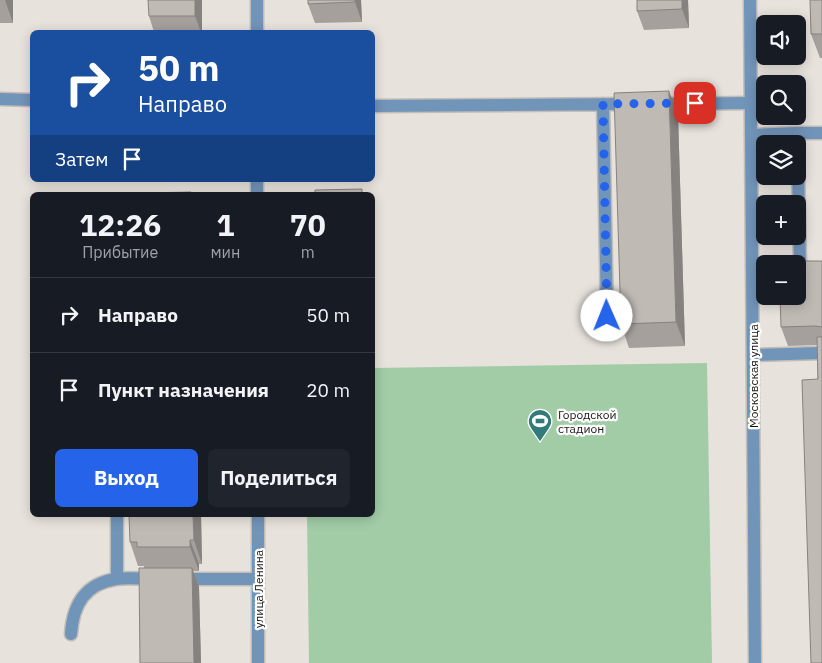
<!DOCTYPE html>
<html lang="ru">
<head>
<meta charset="utf-8">
<style>
  body { margin:0; font-family:"IBM Plex Sans",sans-serif; background:#20242c; color:#f1f3f6; height:100vh; display:flex; flex-direction:column; font-size:19px; white-space:nowrap }
  * { box-sizing:border-box; margin:0 }
  p { font-size:16px; color:#9ea1a6 }
  .icon { flex:none; width:28px; height:28px; fill:none; stroke:currentColor; stroke-width:2; stroke-linecap:round; stroke-linejoin:round }
  .map { position:relative; flex:1; overflow:hidden }
  .side { position:absolute; left:30px; top:192px; width:345px; height:325px; display:flex; flex-direction:column; background:#171b24; border-radius:8px; box-shadow:0 2px 12px #0003 }
  .side>* { flex:none }
  .guide { position:absolute; left:30px; top:30px; width:345px; height:152px; border-radius:8px; box-shadow:0 2px 12px #0003; background:#1a4fa0; color:#fff; overflow:hidden }
  .controls { position:absolute; left:756px; top:15px; display:grid; gap:10px }
  .controls a { display:grid; place-items:center; width:50px; height:50px; border-radius:8px; background:#171b24; box-shadow:0 2px 12px #0003; font-size:25px }
  .pin { position:absolute; display:grid; place-items:center; width:42px; height:42px; color:#fff; margin:-21px; border-radius:10px; box-shadow:0 2px 8px #0006 }
  .me { position:absolute; width:55px; margin:-28px; rotate:359deg; stroke-linejoin:round; filter:drop-shadow(0 0 4px #0008) }
  .turn { display:flex; align-items:center; gap:18px; height:105px; padding:0 25px; font-size:22px }
  .turn .icon { width:65px; height:65px; stroke-width:2.5 }
  .turn b { display:block; font-size:35px; line-height:42px }
  .then { display:flex; align-items:center; height:48px; padding:0 25px; background:#0003; gap:10px; font-size:19px }
  .eta { display:flex; justify-content:space-evenly; align-items:center; height:85px; text-align:center }
  .eta b { font-size:30px; font-weight:700; line-height:35px }
  .action { display:flex; gap:10px; margin-top:auto; padding:10px 25px }
  .action a { flex:1; height:58px; border-radius:8px; background:#2563eb; color:#fff; font-size:20px; font-weight:700; line-height:58px; text-align:center }
  .action a+a { background:#20242c; color:#f1f3f6 }
  ul { padding:0; list-style:none }
  li { display:flex; align-items:center; gap:15px; height:75px; padding:0 25px; border-top:1px solid #363941 }
  li div { flex:1 }
  li b { display:block; font-size:19px }
  li em { font-style:normal }
  .map>svg:first-child { display:block }
  .green { fill:#a1cca6 }
  .lines { fill:none; stroke-linecap:round; stroke-linejoin:round }
  .service-casing { stroke:#c2bdb8; stroke-width:15 }
  .minor-casing { stroke:#c2bdb8; stroke-width:15 }
  .service { stroke:#7194b9; stroke-width:12 }
  .minor { stroke:#7194b9; stroke-width:12 }
  .wall { fill:#a5a09c }
  .shaded-wall { fill:#86827f }
  .building { fill:#c0bab5; stroke:#86827f }
  .route { stroke:#2563eb; stroke-width:9; stroke-dasharray:0 16.2 }
  .labels { text-anchor:middle; dominant-baseline:central; stroke-width:4.5; stroke-linejoin:round; paint-order:stroke }
  .street-label { font-size:12px; fill:#171513; stroke:#fff }
  .poi-label { font-size:12px; fill:#171513; stroke:#fff; text-anchor:start }
</style>
</head>
<body>
<div class="map">
<svg width="822" height="663" viewBox="0 0 822 663">
  <rect width="100%" height="100%" fill="#e7e2dc"/>
  <!-- green -->
  <path class="green" d="M 707,363 L 712,663 L 309,663 L 307,515 L 372,515 L 373,368 Z"/>
  <g class="lines">
    <!-- service casing -->
    <g class="service-casing">
      <path id="service" d="M 0,99 L 32,100
        M 603,104 L 607,316
        M 657,104 L 751,103
        M 372,106 L 630,104
        M 797,133 L 822,133
        M 751,135 L 797,133 L 797,144
        M 798,167 L 800,265
        M 752,266 L 765,266
        M 753,355 L 822,353
        M 117,515 L 117,579
        M 180,579 L 258,579
        M 71,634 C 73,604 85,584 116,579 C 129,577 143,579 155,579"/>
    </g>
    <!-- minor casing -->
    <g class="minor-casing">
      <path id="minor" d="M 257,0 L 257,32
        M 750,0 L 755,663
        M 257,180 L 257,195
        M 258,515 L 258,663"/>
    </g>
    <!-- service -->
    <use href="#service" class="service"/>
    <!-- minor -->
    <use href="#minor" class="minor"/>
  </g>
  <!-- wall -->
  <path class="wall" d="M 0,0 L 13,0 L 13,23 L 0,23 Z
    M 202,0 L 202,32 L 154,32 L 149,16 Z
    M 308,0 L 361,0 L 362,22 L 315,23 L 308,4 Z
    M 637,0 L 688,0 L 689,28 L 644,30 L 637,11 Z
    M 822,0 L 822,58 L 820,58 L 811,34 Z
    M 678,115 L 685,346 L 629,348 L 621,324 Z
    M 822,261 L 822,663 L 817,345 L 788,346 L 781,327 Z
    M 201,515 L 202,564 L 199,564 L 199,571 L 193,571 L 199,587 L 201,663 L 140,663 L 144,568 L 144,566 L 138,566 L 130,542 Z"/>
  <!-- shaded-wall -->
  <path class="shaded-wall" d="M 5,0 L 13,0 L 13,23 Z
    M 195,0 L 202,0 L 202,32 L 201,32 L 195,16 Z
    M 355,0 L 361,0 L 362,22 L 355,2 Z
    M 682,0 L 688,0 L 689,28 L 682,9 Z
    M 669,91 L 678,115 L 685,346 L 676,322 Z
    M 193,515 L 201,515 L 202,564 L 194,540 Z
    M 190,540 L 199,564 L 199,571 L 190,547 Z
    M 192,568 L 199,587 L 201,663 L 194,663 Z"/>
  <!-- building -->
  <path class="building" d="M 148,0 L 195,0 L 195,16 L 149,16 Z
    M 308,0 L 355,0 L 355,2 L 308,4 Z
    M 637,0 L 682,0 L 682,9 L 637,11 Z
    M 810,0 L 822,0 L 822,34 L 811,34 Z
    M 669,91 L 676,322 L 621,324 L 614,93 Z
    M 362,189 L 362,195 L 315,195 L 315,190 Z
    M 191,192 L 191,195 L 148,195 L 147,193 Z
    M 780,261 L 822,261 L 822,327 L 815,326 L 781,327 L 780,296 L 798,296 L 798,264 L 780,264 Z
    M 817,337 L 822,337 L 822,663 L 811,663 L 802,380 L 818,379 Z
    M 129,515 L 193,515 L 194,540 L 190,540 L 190,547 L 137,547 L 137,542 L 130,542 Z
    M 139,568 L 192,568 L 194,663 L 140,663 Z"/>
  <g class="lines">
    <!-- route -->
    <path class="route" d="M 607,316 L 603,104 L 695,103"/>
  </g>
  <!-- icons -->
  <defs>
    <g id="stadium-pin" transform="scale(1.25)"><path d="M0 17L-7.5 6A9.5 9.5 0 1 1 7.5 6Z" fill="#327b7a" stroke="#fff"/><path d="M0-5a6.5 5 0 1 0 0 10a6.5 5 0 1 0 0-10ZM-3.5-1.8h7v3.6h-7Z" fill="#fff"/></g>
  </defs>
  <g fill-rule="evenodd">
    <use href="#stadium-pin" x="540" y="421"/>
  </g>
  <g class="labels">
    <!-- street labels -->
    <g class="street-label">
      <text transform="translate(753 376) rotate(-90)">Московская улица</text>
      <text transform="translate(258 589) rotate(-90)">улица Ленина</text>
    </g>
    <!-- poi labels -->
    <g class="poi-label">
      <text x="558" y="414">Городской<tspan x="558" dy="14">стадион</tspan></text>
    </g>
  </g>
</svg>
<div class="controls">
<a><svg class="icon" aria-label="sound" viewBox="0 0 24 24"><path d="M4 9h4l5-4v14l-5-4H4zM17 9q2 3 0 6"/></svg></a>
<a><svg class="icon" aria-label="search" viewBox="0 0 24 24"><circle cx="10" cy="10" r="6"/><path d="M15 15l6 6"/></svg></a>
<a><svg class="icon" aria-label="layers" viewBox="0 0 24 24"><path d="M12 4l9 5-9 5-9-5zM3 14l9 5 9-5"/></svg></a>
<a>+</a>
<a>−</a>
</div>
<div class="pin" style="left:695px;top:103px;background:#d93025"><svg class="icon" aria-label="arrive" viewBox="0 0 24 24"><path d="M6 21V4h12l-3 4 3 4H6"/></svg></div>
<svg class="me" style="left:607px;top:316px" viewBox="-20 -20 40 40"><circle r="19" fill="#fff"/><path d="M0-13L10 11 0 6-10 11z" fill="#2563eb"/></svg>
<div class="guide">
<div class="turn"><svg class="icon" aria-label="right" viewBox="0 0 24 24"><path d="M7 20v-9h11M14 6l5 5-5 5"/></svg><div><b>50 m</b>Направо</div></div>
<div class="then">Затем<svg class="icon" aria-label="arrive" viewBox="0 0 24 24"><path d="M6 21V4h12l-3 4 3 4H6"/></svg></div>
</div>
<section class="side">
<div class="eta">
<div><b>12:26</b><p>Прибытие</p></div>
<div><b>1</b><p>мин</p></div>
<div><b>70</b><p>m</p></div>
</div>
<ul>
<li><svg class="icon" aria-label="right" viewBox="0 0 24 24"><path d="M7 20v-9h11M14 6l5 5-5 5"/></svg><div><b>Направо</b></div><em>50 m</em></li>
<li><svg class="icon" aria-label="arrive" viewBox="0 0 24 24"><path d="M6 21V4h12l-3 4 3 4H6"/></svg><div><b>Пункт назначения</b></div><em>20 m</em></li>
</ul>
<div class="action"><a>Выход</a><a>Поделиться</a></div>
</section>
</div>
</body>
</html>
